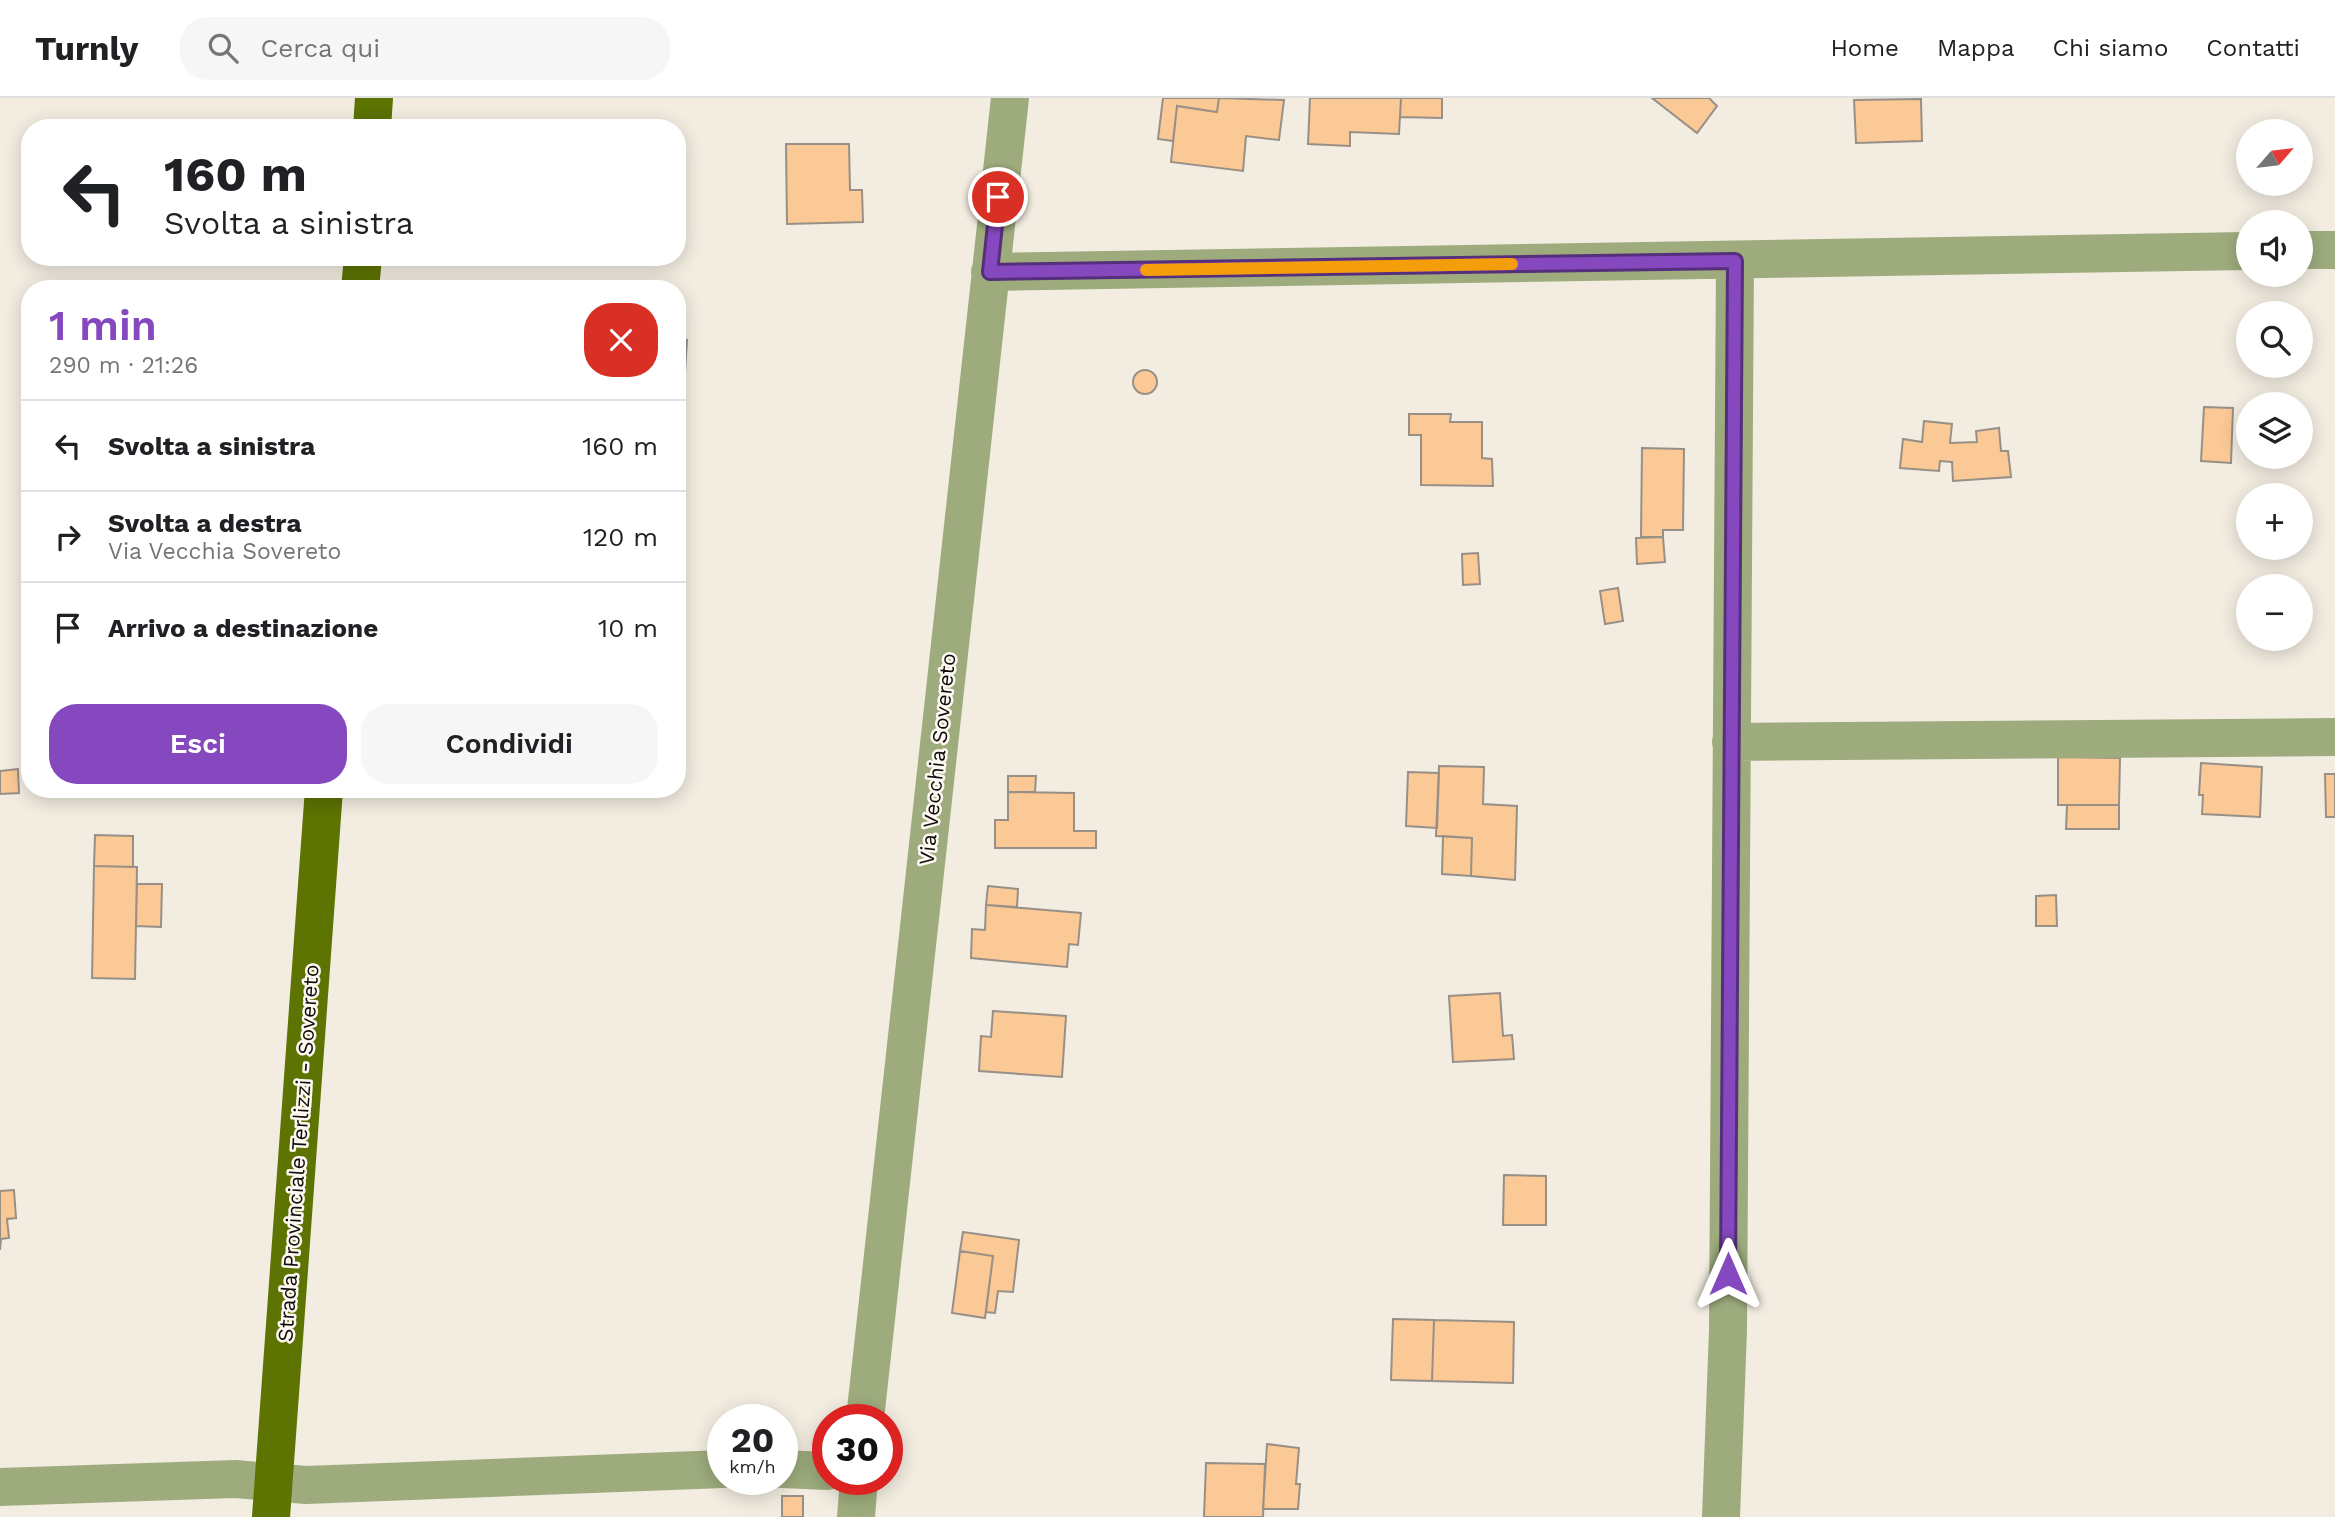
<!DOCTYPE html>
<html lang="it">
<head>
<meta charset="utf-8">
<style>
  body { margin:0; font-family:"Work Sans",sans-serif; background:#f6f6f6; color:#202124; height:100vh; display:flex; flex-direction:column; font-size:26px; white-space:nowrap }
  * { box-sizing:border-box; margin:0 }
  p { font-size:23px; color:#757577 }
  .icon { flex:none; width:38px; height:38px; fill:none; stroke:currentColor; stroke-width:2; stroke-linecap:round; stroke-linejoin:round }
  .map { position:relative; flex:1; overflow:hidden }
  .panel { position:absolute; left:21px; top:182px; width:665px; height:518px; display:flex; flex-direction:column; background:#fff; border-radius:28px; box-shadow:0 4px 18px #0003 }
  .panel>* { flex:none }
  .top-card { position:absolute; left:21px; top:21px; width:665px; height:147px; border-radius:28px; box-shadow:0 4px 18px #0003; background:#fff; color:#202124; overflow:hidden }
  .needle { width:46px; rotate:62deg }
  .controls { position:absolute; left:2236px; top:21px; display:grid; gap:14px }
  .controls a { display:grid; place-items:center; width:77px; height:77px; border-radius:50%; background:#fff; box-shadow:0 4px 18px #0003; font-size:35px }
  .speed { position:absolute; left:707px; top:1306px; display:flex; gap:14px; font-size:35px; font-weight:700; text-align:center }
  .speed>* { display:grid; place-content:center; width:91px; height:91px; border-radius:50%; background:#fff; box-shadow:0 4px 18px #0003; line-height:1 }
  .speed small { font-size:18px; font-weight:400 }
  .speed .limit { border:10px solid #d22; background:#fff; color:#111 }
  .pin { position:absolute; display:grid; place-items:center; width:60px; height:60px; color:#fff; margin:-30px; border:4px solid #fff; border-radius:50%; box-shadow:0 2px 7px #0007 }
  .me { position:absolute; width:77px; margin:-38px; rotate:0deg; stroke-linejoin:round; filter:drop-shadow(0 0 5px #0008) }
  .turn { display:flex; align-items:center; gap:24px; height:147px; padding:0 28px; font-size:32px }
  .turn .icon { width:91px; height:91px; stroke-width:2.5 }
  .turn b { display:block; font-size:49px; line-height:60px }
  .round { display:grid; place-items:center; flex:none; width:74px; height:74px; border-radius:28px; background:#f6f6f6 }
  .head { display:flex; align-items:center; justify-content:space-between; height:119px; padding:0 28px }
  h1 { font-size:42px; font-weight:600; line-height:52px; color:#8548be }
  .action { display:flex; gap:14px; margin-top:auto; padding:14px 28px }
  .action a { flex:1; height:80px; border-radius:28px; background:#8548be; color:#fff; font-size:28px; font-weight:600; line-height:80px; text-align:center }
  .action a+a { background:#f6f6f6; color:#202124 }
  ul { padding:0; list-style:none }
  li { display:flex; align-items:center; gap:21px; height:91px; padding:0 28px; border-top:2px solid #e0e0e0 }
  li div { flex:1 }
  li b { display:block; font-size:26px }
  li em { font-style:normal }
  header { display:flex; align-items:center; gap:42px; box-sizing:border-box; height:98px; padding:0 35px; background:#fff; border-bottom:2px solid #e0e0e0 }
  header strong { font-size:33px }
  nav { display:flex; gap:38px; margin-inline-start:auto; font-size:24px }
  .search { width:490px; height:63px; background:#f6f6f6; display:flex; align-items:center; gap:18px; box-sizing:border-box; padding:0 24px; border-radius:28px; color:#757577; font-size:26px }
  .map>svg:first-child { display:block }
  .building { fill:#fac995; stroke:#988f87; stroke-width:2 }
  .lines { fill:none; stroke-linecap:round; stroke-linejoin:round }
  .minor { stroke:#9eac7d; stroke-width:38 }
  .major { stroke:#5d7302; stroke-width:38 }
  .route-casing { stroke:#562f7c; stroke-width:18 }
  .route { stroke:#8548be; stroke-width:12 }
  .slow { stroke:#f59e0b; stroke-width:12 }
  .labels { text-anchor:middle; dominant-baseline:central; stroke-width:5; stroke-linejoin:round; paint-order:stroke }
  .street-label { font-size:21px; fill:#0e0b08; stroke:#fefaf3 }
</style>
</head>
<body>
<header>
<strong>Turnly</strong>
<div class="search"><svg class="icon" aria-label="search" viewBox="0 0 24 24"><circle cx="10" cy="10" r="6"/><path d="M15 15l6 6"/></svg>Cerca qui</div>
<nav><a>Home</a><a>Mappa</a><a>Chi siamo</a><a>Contatti</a></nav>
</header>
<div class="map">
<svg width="2335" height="1419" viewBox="0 0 2335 1419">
  <rect width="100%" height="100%" fill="#f3ede1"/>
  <!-- building -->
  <path class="building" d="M 1163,0 L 1219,0 L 1217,14 L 1177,8 L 1173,43 L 1158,41 Z
    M 1219,0 L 1284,2 L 1279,42 L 1246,38 L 1243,73 L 1171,64 L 1177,8 L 1217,14 Z
    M 1310,0 L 1401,0 L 1399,36 L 1350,34 L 1350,48 L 1308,46 Z
    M 1401,0 L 1442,0 L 1442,20 L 1400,19 Z
    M 1652,0 L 1709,0 L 1717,8 L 1697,35 Z
    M 1921,1 L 1922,43 L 1856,45 L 1854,2 Z
    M 786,46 L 849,46 L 850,92 L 862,92 L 863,124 L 787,126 Z
    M 677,241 L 687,242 L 685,274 L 677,273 Z
    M1133 284a12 12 0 1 1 24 0a12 12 0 1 1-24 0Z
    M 2204,309 L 2233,310 L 2231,365 L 2201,363 Z
    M 1409,316 L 1451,316 L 1450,324 L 1482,324 L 1482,360 L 1492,361 L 1493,388 L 1421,387 L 1421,337 L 1409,337 Z
    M 1924,323 L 1952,326 L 1950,345 L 1977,344 L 1976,333 L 1999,330 L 2001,353 L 2008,353 L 2011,379 L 1953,383 L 1952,364 L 1940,363 L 1939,373 L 1900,370 L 1903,341 L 1922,344 Z
    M 1642,350 L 1684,351 L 1683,432 L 1663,432 L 1663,439 L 1641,439 Z
    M 1663,439 L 1665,464 L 1637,466 L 1636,440 Z
    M 1478,455 L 1480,486 L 1463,487 L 1462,456 Z
    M 1618,490 L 1623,523 L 1605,526 L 1600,493 Z
    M 2058,659 L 2120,660 L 2119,707 L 2058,707 Z
    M 2201,665 L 2262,669 L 2260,719 L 2202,716 L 2203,697 L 2199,697 Z
    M 1439,668 L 1484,669 L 1483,706 L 1517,708 L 1515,782 L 1471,778 L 1472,740 L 1436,738 Z
    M 18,671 L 19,695 L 0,696 L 0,673 Z
    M 1408,674 L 1439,675 L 1437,730 L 1406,728 Z
    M 2325,676 L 2335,676 L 2335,719 L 2326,719 Z
    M 1008,678 L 1036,678 L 1035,694 L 1008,694 Z
    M 1008,694 L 1074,695 L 1074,733 L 1096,733 L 1096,750 L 995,750 L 995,722 L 1008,722 Z
    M 2067,707 L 2119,707 L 2119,731 L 2066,731 Z
    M 95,737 L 133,738 L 133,769 L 94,768 Z
    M 1443,738 L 1472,740 L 1471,778 L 1442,776 Z
    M 94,768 L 137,769 L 135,881 L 92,880 Z
    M 137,786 L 162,786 L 161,829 L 136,828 Z
    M 988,788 L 1018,791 L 1017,809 L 986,807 Z
    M 2056,797 L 2057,828 L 2036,828 L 2036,798 Z
    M 986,807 L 1081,815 L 1078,847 L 1069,846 L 1067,869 L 971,860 L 972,831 L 985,832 Z
    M 1500,895 L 1503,938 L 1512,937 L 1514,961 L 1453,964 L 1449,898 Z
    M 993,913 L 1066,918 L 1062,979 L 979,973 L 981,938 L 991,939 Z
    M 1504,1077 L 1546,1078 L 1546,1127 L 1503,1127 Z
    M 14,1092 L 16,1120 L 7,1121 L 9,1140 L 1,1141 L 0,1152 L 0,1093 Z
    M 963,1134 L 1019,1142 L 1013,1194 L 998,1193 L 995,1215 L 986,1214 L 993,1158 L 960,1153 Z
    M 960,1153 L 993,1158 L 985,1220 L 952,1215 Z
    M 1393,1221 L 1434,1222 L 1432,1283 L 1391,1282 Z
    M 1434,1222 L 1514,1224 L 1513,1285 L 1432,1283 Z
    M 1267,1346 L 1299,1350 L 1296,1386 L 1300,1386 L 1298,1411 L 1263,1411 Z
    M 1206,1365 L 1265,1366 L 1263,1419 L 1204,1419 Z
    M 782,1398 L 803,1398 L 803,1419 L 782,1419 Z"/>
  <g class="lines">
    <!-- minor -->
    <path class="minor" d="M 2301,152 L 2335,152
      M 990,174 L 2249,153
      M 1731,644 L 2335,639
      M 865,1321 L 1010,0
      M 782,1371 L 828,1373
      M 0,1389 L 235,1381 L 306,1387 L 723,1371
      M 856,1419 L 859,1381
      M 1721,1419 L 1728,1232 L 1735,163"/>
    <!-- major -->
    <path class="major" d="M 372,30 L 374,0
      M 360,191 L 363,159
      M 271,1419 L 324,691"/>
  </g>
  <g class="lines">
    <!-- route casing -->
    <g class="route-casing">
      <path id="route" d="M 998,99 L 990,174 L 1735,163 L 1728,1176"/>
    </g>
    <!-- route -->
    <use href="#route" class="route"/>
    <!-- slow -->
    <path class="slow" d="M 1146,172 L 1512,166"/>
  </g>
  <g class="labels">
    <!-- street labels -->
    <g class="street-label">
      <text transform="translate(937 661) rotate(-84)">Via Vecchia Sovereto</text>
      <text transform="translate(298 1055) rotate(-86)">Strada Provinciale Terlizzi - Sovereto</text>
    </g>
  </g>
</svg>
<div class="controls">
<a><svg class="needle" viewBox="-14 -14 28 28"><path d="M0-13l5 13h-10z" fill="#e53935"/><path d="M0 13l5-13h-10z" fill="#757577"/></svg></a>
<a><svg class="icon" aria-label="sound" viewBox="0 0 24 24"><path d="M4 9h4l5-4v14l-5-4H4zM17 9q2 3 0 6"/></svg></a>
<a><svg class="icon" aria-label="search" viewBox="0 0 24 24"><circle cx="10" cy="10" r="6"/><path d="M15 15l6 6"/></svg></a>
<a><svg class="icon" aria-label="layers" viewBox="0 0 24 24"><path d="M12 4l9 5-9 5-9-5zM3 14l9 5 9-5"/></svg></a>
<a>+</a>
<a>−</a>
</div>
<div class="speed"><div>20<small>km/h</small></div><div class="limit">30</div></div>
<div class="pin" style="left:998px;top:99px;background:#d93025"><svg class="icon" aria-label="arrive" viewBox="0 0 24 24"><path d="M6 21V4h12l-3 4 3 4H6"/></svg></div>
<svg class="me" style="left:1728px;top:1176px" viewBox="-20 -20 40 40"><path d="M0-17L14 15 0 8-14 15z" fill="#8548be" stroke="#fff" stroke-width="4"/></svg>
<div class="top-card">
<div class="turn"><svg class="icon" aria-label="left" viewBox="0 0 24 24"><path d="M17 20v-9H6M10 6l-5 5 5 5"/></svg><div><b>160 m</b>Svolta a sinistra</div></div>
</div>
<section class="panel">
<div class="head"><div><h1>1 min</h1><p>290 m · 21:26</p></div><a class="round" style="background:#d93025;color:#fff"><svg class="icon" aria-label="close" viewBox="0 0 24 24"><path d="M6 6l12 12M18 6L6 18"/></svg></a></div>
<ul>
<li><svg class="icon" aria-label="left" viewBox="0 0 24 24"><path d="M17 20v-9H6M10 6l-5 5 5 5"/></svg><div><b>Svolta a sinistra</b></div><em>160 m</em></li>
<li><svg class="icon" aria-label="right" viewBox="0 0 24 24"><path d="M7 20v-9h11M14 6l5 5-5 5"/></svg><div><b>Svolta a destra</b><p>Via Vecchia Sovereto</p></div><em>120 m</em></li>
<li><svg class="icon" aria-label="arrive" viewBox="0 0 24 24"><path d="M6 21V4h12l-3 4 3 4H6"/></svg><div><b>Arrivo a destinazione</b></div><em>10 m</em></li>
</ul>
<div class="action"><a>Esci</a><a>Condividi</a></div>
</section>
</div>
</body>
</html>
